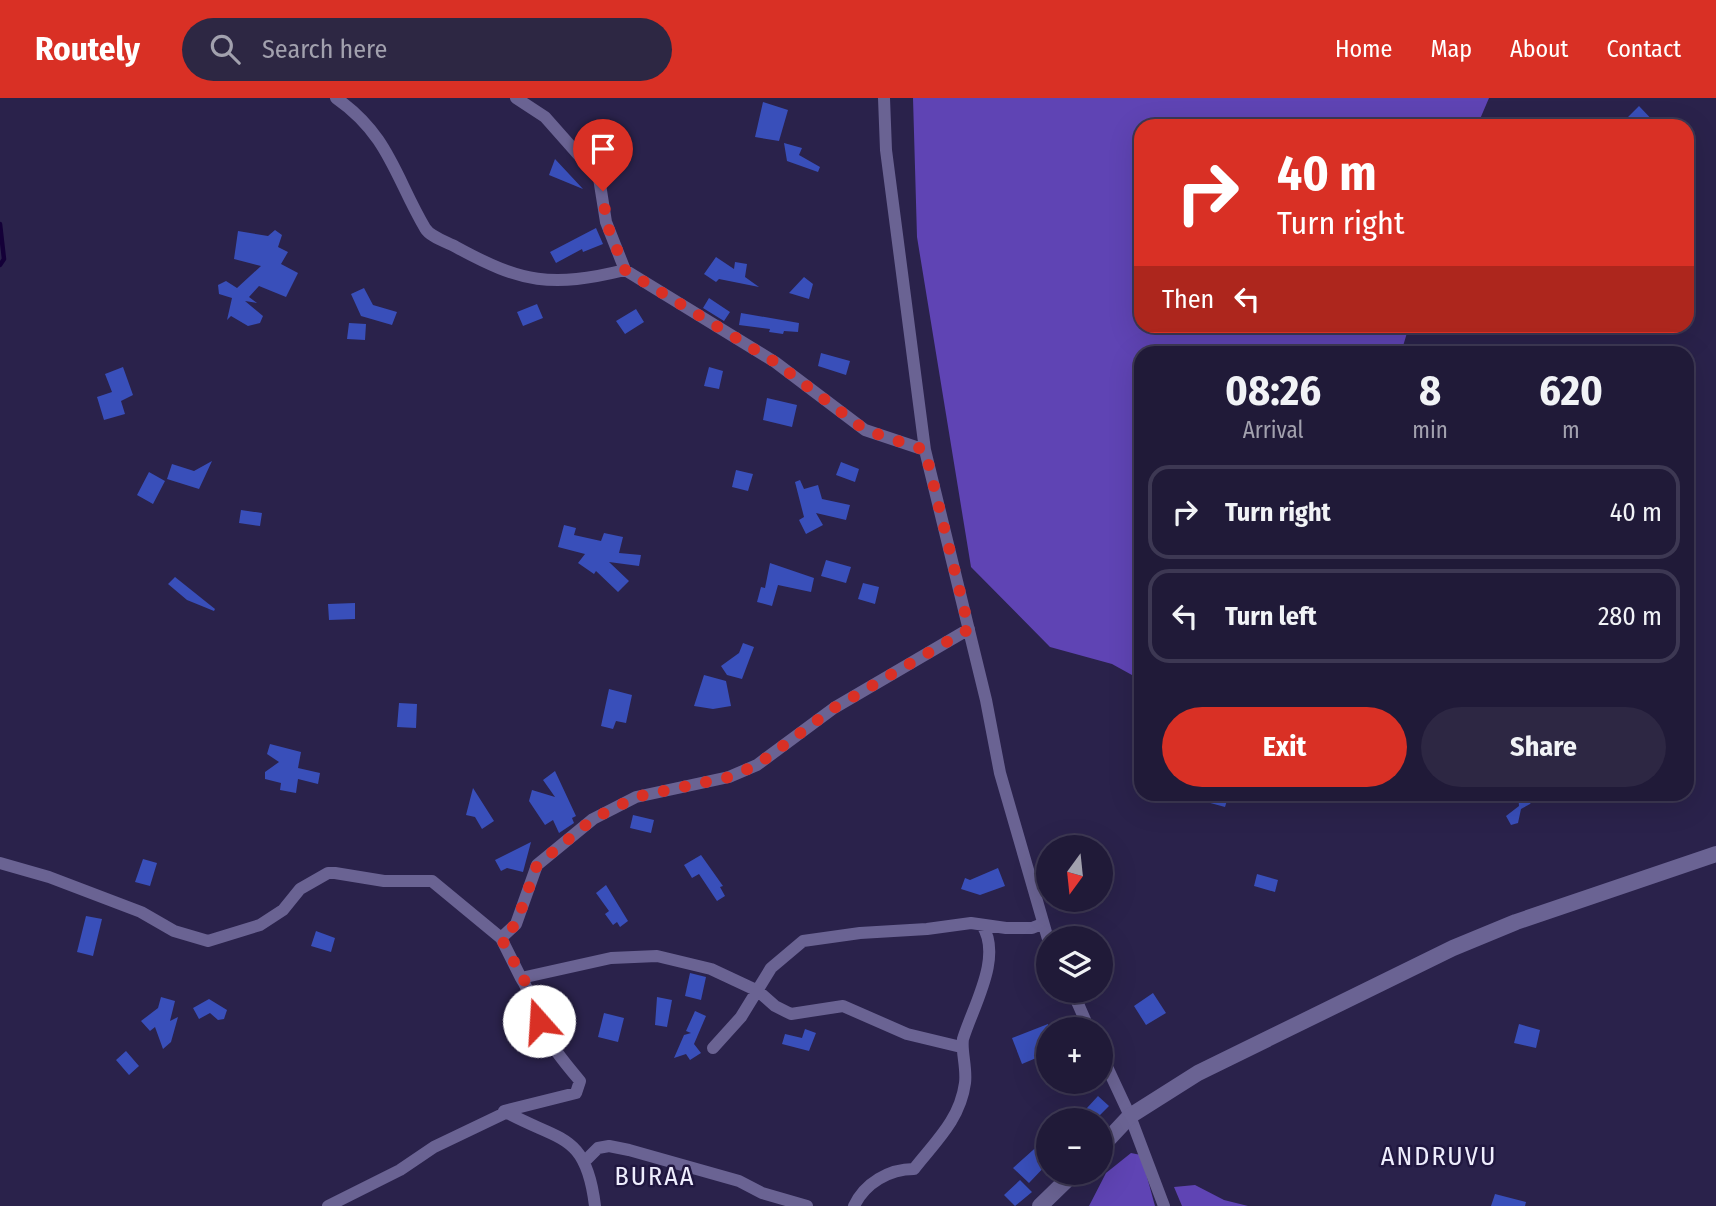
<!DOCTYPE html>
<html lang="en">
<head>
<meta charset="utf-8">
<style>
  body { margin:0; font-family:"Fira Sans Condensed",sans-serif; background:#2d2743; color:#f1f3f6; height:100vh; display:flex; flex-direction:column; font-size:26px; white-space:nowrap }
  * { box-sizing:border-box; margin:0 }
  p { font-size:23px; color:#a2a1ae }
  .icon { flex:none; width:38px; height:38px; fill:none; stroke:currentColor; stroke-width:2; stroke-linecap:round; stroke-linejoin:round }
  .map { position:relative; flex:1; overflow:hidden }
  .side { position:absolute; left:1134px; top:248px; width:560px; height:455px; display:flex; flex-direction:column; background:#201a38; border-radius:21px; box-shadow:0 7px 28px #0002,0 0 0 2px #3d3853 }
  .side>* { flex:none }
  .guide { position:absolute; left:1134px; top:21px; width:560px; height:214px; border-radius:21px; box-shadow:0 7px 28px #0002,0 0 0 2px #3d3853; background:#d93025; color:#fff; overflow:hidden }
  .needle { width:46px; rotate:195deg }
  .controls { position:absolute; left:1036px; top:737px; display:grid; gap:14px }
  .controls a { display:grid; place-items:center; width:77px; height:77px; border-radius:50%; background:#201a38; box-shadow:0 7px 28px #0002,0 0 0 2px #3d3853; font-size:35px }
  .pin { position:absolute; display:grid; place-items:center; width:60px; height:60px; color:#fff; margin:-72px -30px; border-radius:50% 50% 50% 0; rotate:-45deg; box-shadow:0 0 7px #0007 }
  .pin .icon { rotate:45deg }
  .me { position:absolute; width:77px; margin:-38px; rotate:341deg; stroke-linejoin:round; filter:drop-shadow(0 0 5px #0008) }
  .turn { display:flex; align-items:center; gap:24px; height:147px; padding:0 28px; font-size:32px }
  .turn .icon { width:91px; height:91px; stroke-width:2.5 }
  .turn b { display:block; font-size:49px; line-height:60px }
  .then { display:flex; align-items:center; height:66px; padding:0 28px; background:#0003; gap:14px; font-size:26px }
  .eta { display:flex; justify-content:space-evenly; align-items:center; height:119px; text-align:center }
  .eta b { font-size:42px; font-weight:700; line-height:49px }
  .primary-button { display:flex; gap:14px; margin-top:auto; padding:14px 28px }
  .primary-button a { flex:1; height:80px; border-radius:42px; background:#d93025; color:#fff; font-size:28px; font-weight:700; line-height:80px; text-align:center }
  .primary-button a+a { background:#2d2743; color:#f1f3f6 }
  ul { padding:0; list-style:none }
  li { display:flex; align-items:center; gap:21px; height:94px; margin:0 14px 10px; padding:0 14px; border:4px solid #3d3853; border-radius:21px }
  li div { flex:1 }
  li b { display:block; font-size:26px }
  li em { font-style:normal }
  header { display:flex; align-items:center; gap:42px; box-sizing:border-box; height:98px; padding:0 35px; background:#d93025; color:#fff }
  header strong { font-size:33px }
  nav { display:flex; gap:38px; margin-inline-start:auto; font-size:24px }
  .search { width:490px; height:63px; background:#2d2743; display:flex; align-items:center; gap:18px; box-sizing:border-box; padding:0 24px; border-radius:38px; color:#a2a1ae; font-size:26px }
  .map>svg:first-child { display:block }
  .forest { fill:#5f44b4 }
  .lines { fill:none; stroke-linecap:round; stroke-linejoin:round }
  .stream { stroke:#140038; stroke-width:4.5 }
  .building { fill:#394fba }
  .minor { stroke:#6a6393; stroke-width:12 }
  .tertiary { stroke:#6a6393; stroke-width:16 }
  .route { stroke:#d93025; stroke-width:12; stroke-dasharray:0 21.6 }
  .labels { text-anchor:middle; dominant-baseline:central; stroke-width:5; stroke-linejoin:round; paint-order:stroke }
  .quarter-label { font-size:26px; letter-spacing:2px; fill:#eeedfd; stroke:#201740 }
</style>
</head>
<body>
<header>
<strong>Routely</strong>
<div class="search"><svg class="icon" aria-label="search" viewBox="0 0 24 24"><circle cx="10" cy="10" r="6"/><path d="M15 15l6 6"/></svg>Search here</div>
<nav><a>Home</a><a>Map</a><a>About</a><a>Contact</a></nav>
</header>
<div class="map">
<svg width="1716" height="1108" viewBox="0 0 1716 1108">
  <rect width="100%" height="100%" fill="#2a224b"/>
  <!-- forest -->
  <path class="forest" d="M 913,0 L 1489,0 L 1477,28 L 1141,28 L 1141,228 L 1409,228 L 1401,255 L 1141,256 L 1141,582 L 1112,566 L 1050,549 L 971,469 L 917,139 Z
    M 1131,1055 L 1141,1057 L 1155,1108 L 1089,1108 L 1106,1075 Z
    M 1195,1087 L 1224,1102 L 1248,1108 L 1182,1108 L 1174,1089 Z"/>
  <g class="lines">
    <!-- stream -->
    <path class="stream" d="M 0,126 L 4,161 L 0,167"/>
  </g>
  <!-- building -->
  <path class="building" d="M 763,4 L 788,12 L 779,43 L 755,39 Z
    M 1639,8 L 1658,28 L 1639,28 L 1628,19 Z
    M 784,45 L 802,50 L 799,57 L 820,69 L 818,74 L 787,63 Z
    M 555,61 L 583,91 L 549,77 Z
    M 596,130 L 603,146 L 583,154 L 582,151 L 556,165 L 550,154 Z
    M 275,132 L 282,137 L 278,149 L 288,154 L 281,166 L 298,175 L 286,199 L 259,188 L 249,199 L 257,205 L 245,203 L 263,218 L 260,225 L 248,228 L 231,218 L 227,222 L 232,200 L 219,196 L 218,187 L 226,183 L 237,190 L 261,168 L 234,161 L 238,133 L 268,138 Z
    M 716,159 L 734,171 L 735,164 L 747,166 L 745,179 L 759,189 L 719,181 L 716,184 L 704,176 Z
    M 804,179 L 813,186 L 809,201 L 789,195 Z
    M 364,190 L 373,207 L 397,214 L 392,227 L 361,218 L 351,196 Z
    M 709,200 L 730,214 L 724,223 L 703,210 Z
    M 537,206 L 543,220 L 523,228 L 517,214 Z
    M 636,211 L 644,224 L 625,236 L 616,223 Z
    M 741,215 L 799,225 L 798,234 L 784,233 L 783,236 L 769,234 L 770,231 L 739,227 Z
    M 349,225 L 366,226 L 365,242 L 347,241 Z
    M 821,255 L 850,263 L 846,277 L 818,268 Z
    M 123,269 L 133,297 L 121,303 L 125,316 L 104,322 L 97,299 L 112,294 L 105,276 Z
    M 709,269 L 723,273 L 719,291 L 704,288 Z
    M 767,300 L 797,307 L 792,329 L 763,322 Z
    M 212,363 L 199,391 L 167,381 L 172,366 L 194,373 Z
    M 841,364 L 859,371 L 855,384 L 836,377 Z
    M 736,372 L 753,376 L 748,393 L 732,389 Z
    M 149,374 L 165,383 L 153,406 L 137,397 Z
    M 800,382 L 804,391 L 818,387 L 822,401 L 850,407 L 846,422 L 816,415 L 823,427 L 806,436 L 799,422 L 804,419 L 795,384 Z
    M 241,412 L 262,415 L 260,428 L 239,425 Z
    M 564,427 L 576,430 L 574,437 L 601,443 L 604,435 L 623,439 L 619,455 L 641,457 L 639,468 L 609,464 L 629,483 L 618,494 L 596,473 L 594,476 L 578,465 L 585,456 L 558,449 Z
    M 826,462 L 851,469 L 846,485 L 821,478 Z
    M 770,465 L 814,480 L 811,494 L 778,487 L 772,508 L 757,504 L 761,489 L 765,490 Z
    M 175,479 L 215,511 L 214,513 L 187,502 L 168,486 Z
    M 863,485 L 879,489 L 875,506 L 858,501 Z
    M 355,505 L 355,521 L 329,522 L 328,506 Z
    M 743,545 L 754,549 L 742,581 L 727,577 L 721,568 L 739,555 Z
    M 704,577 L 726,583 L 731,608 L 713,611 L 694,608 Z
    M 609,591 L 632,597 L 626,625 L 616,623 L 613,631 L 601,628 Z
    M 399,605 L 417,606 L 416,630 L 397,629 Z
    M 270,646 L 301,654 L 298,670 L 320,675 L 318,686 L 298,681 L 296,695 L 280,692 L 281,685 L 265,681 L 265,674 L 279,664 L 267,656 Z
    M 555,673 L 576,718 L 572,720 L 574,725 L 559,735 L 553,722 L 545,727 L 529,703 L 532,692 L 555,699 L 543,682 Z
    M 473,690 L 494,723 L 482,731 L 475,719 L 466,717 Z
    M 1193,696 L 1229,696 L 1225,709 L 1192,700 Z
    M 1518,696 L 1537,696 L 1530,706 L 1521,711 L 1518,725 L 1511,727 L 1506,718 L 1519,708 Z
    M 633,717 L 654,722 L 651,735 L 630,730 Z
    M 531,744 L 523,774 L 507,770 L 501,773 L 495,762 Z
    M 701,757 L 723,788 L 720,789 L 725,798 L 717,803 L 699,776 L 692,780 L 684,767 Z
    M 143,761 L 157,765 L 150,788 L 135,784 Z
    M 998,770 L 1005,788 L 980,797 L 961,791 L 965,780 L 970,782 Z
    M 1257,776 L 1278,782 L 1275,794 L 1254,788 Z
    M 606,787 L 628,823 L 620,829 L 617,824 L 613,827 L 605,816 L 609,813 L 596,795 Z
    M 86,818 L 102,821 L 93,858 L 77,854 Z
    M 316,833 L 335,840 L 331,854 L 311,848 Z
    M 690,875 L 706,879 L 701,902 L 685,898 Z
    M 1153,895 L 1166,915 L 1146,927 L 1134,908 Z
    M 161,899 L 175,903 L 170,923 L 178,919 L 171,944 L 163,951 L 155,929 L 150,933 L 141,923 L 158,910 Z
    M 657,899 L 672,902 L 667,929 L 655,927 Z
    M 209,901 L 227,912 L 224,921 L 218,922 L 210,915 L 199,921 L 193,910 Z
    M 695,913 L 706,918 L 694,946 L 701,955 L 690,962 L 686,956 L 674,960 L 684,937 L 691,935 L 686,933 Z
    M 604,915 L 624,920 L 618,944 L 598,939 Z
    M 1048,926 L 1048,955 L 1022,966 L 1012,940 Z
    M 1519,926 L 1540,932 L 1536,950 L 1514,945 Z
    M 805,931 L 816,935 L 809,953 L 782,946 L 785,936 L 802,940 Z
    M 126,953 L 139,968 L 129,977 L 116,962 Z
    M 1098,998 L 1109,1008 L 1095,1022 L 1076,1022 Z
    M 1042,1044 L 1048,1051 L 1048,1065 L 1029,1085 L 1013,1070 Z
    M 1020,1082 L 1032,1094 L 1015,1108 L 1004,1097 Z
    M 1495,1096 L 1526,1104 L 1525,1108 L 1491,1108 Z"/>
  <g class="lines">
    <!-- minor -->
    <path class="minor" d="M 336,0 C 389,37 395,79 425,130 C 430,139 447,144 456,149 C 522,185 551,190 625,172 L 775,264 L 865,332 L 925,352
      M 516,0 L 545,19 L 599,80 L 606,124 L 625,172
      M 884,0 L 886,52 L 925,352 L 986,602 L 1000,675 L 1048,841
      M 0,765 L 49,779 L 141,814 L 174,833 L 208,843 L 260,827 L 283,812 L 300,791 L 328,775 L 335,775 L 384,783 L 432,783 L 501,840 L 516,826 L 537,767 L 593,721 L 636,699 L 729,679 L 757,667 L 834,610 L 969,531
      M 501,840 L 521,880 L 611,860 L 657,858 L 711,871 L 758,893 L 775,908 L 791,916 L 843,908 L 907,936 L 961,949
      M 1072,892 L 1089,931
      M 713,950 L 741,919 L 771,870 L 803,843 L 860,835 L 927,831 L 971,825 L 1006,830 L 1032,830 L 1042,826
      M 1101,956 L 1130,1018 L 1164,1108
      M 504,1013 L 576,995 L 580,983 C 564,964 548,945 539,922 C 533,907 530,893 521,880
      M 585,1063 L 598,1050 L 609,1048 L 629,1052 L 739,1083 L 762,1095 L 807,1108
      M 328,1108 L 400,1072 L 434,1049 L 503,1016 L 504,1013 C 559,1044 586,1033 595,1108
      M 854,1108 C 865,1085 889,1071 914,1071 C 935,1044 960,1022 965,985 C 967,970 961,953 963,941 C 973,908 1003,859 982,827"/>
    <!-- tertiary -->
    <path class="tertiary" d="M 1101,1049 L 1130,1018 L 1198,975 L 1453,850 L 1516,824 L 1716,756
      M 1040,1108 L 1075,1074"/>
  </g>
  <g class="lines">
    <!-- route -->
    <path class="route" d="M 539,923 L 530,893 L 501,840 L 516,826 L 537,767 L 593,721 L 636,699 L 729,679 L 757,667 L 834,610 L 969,531 L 925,352 L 865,332 L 775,264 L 625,172 L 606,124 L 603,93"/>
  </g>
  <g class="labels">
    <!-- quarter labels -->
    <g class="quarter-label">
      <text x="1439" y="1058">ANDRUVU</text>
      <text x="655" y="1078">BURAA</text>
    </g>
  </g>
</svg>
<div class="controls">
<a><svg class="needle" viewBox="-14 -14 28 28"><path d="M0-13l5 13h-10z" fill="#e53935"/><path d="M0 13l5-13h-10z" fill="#a2a1ae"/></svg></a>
<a><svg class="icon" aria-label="layers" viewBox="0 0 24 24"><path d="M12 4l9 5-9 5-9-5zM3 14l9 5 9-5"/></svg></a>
<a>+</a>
<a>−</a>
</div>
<div class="pin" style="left:603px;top:93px;background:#d93025"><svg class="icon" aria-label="arrive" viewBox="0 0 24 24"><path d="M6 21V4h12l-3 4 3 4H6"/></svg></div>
<svg class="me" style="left:539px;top:923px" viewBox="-20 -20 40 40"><circle r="19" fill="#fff"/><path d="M0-13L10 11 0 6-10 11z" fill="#d93025"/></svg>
<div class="guide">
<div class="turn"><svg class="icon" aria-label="right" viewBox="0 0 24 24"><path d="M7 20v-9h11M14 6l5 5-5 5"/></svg><div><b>40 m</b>Turn right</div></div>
<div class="then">Then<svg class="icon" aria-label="left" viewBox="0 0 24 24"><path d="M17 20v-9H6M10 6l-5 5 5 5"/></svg></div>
</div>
<section class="side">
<div class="eta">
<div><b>08:26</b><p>Arrival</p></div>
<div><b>8</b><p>min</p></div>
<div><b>620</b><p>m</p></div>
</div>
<ul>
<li><svg class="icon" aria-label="right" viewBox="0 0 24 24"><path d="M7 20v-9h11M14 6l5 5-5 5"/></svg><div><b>Turn right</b></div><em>40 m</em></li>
<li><svg class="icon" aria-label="left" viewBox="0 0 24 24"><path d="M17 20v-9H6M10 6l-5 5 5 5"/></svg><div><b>Turn left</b></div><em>280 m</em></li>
</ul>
<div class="primary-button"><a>Exit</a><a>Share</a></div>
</section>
</div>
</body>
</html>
